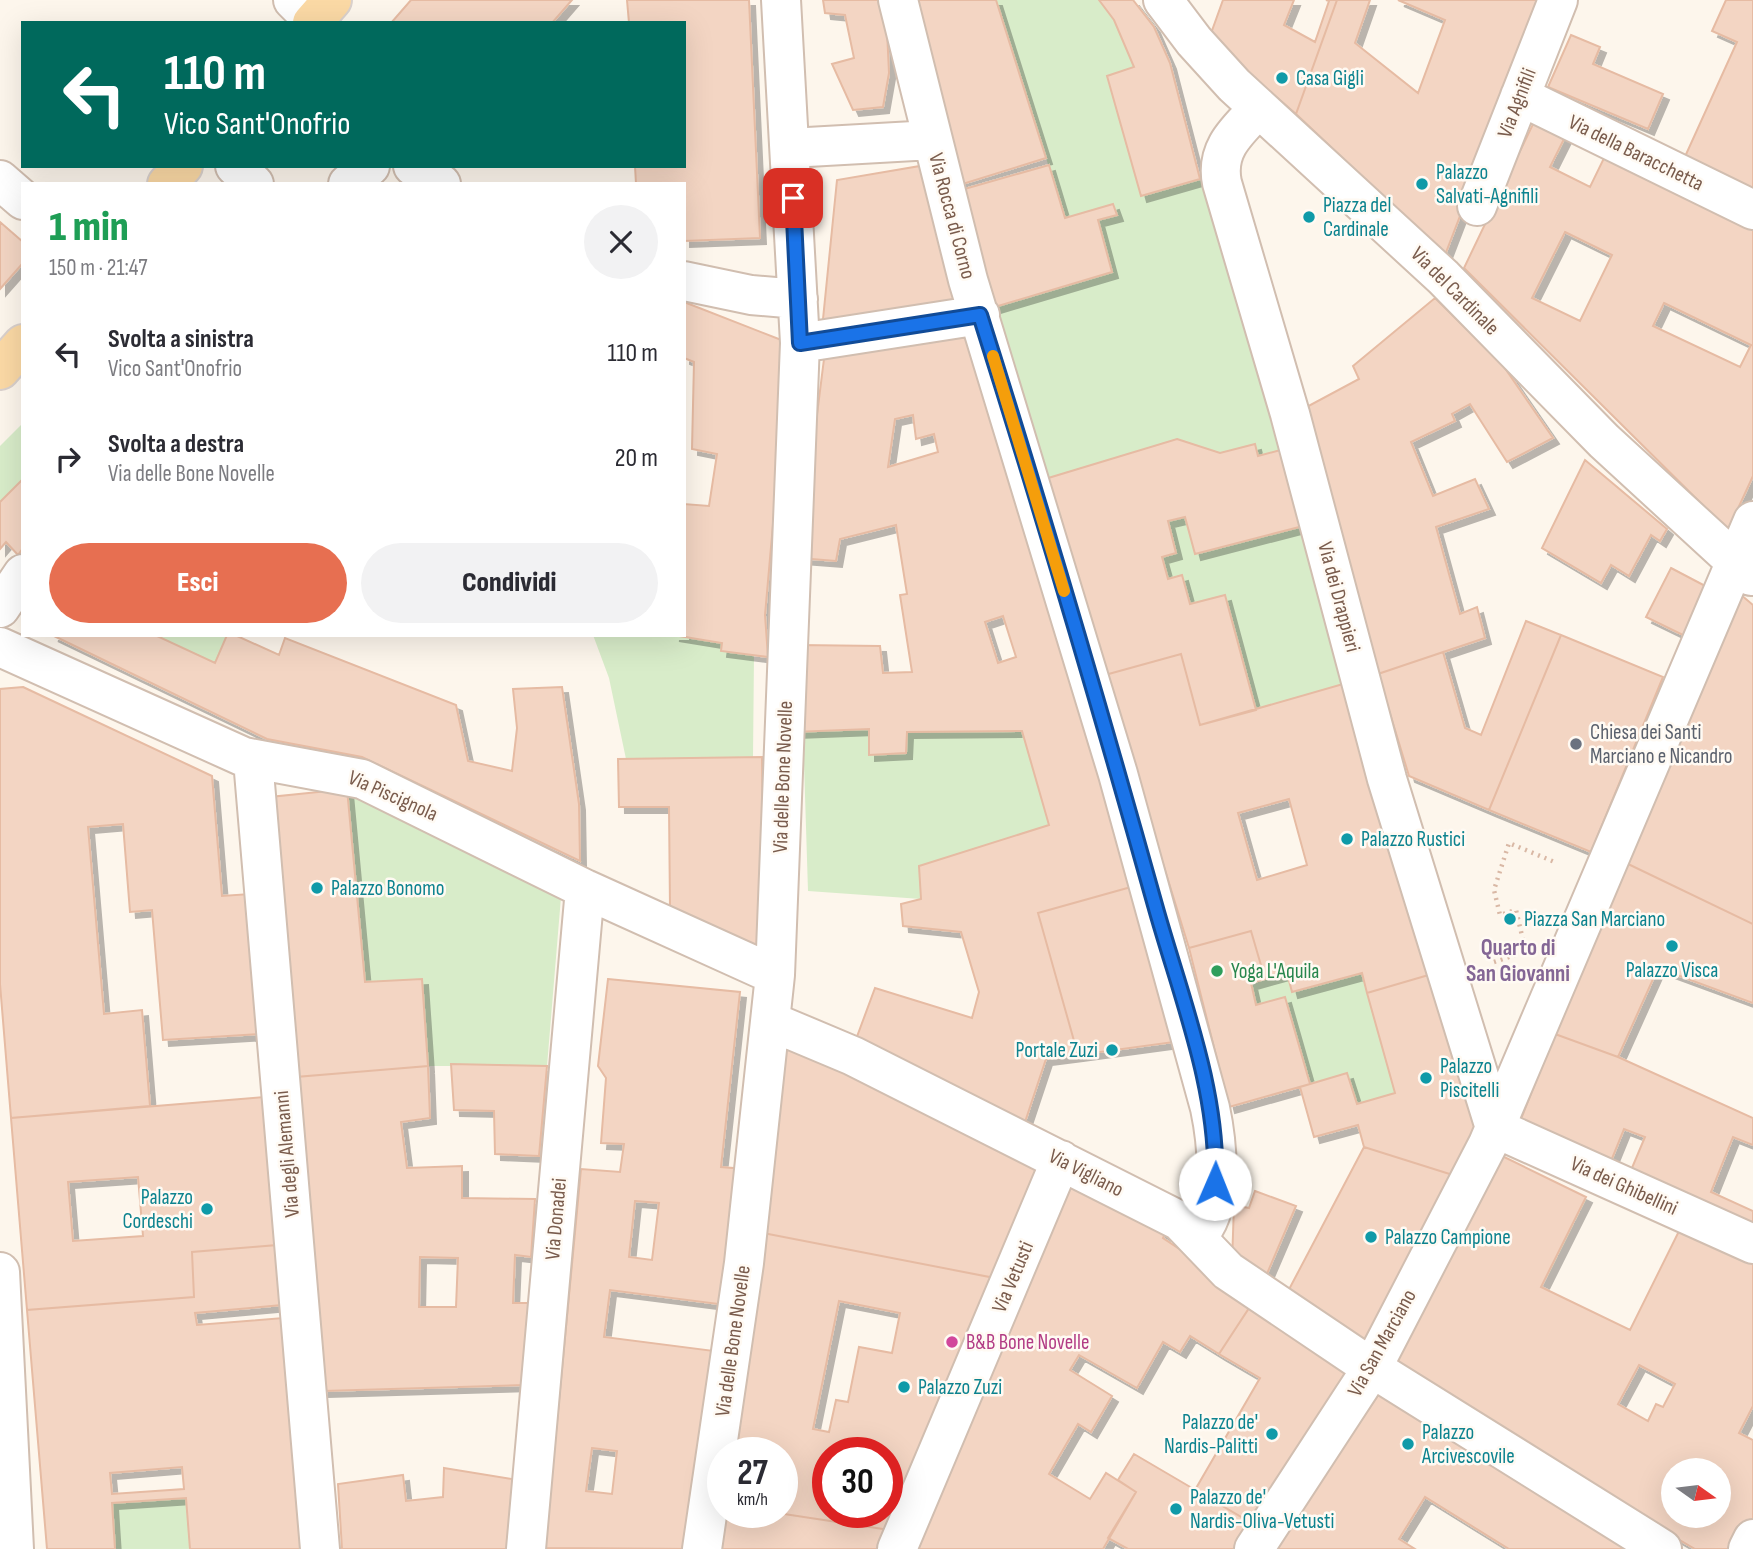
<!DOCTYPE html>
<html lang="it">
<head>
<meta charset="utf-8">
<style>
  body { margin:0; font-family:"Sofia Sans Condensed",sans-serif; background:#f2f2f3; color:#2b2b33; height:100vh; display:flex; flex-direction:column; font-size:26px; white-space:nowrap }
  * { box-sizing:border-box; margin:0 }
  p { font-size:23px; color:#7c7c81 }
  .icon { flex:none; width:38px; height:38px; fill:none; stroke:currentColor; stroke-width:2; stroke-linecap:round; stroke-linejoin:round }
  .map { position:relative; flex:1; overflow:hidden }
  .side { position:absolute; left:21px; top:182px; width:665px; height:455px; display:flex; flex-direction:column; background:#fff; border-radius:0px; box-shadow:0 7px 28px #0002 }
  .side>* { flex:none }
  .banner { position:absolute; left:21px; top:21px; width:665px; height:147px; border-radius:0px; box-shadow:0 7px 28px #0002; background:#00695c; color:#fff; overflow:hidden }
  .needle { width:46px; rotate:104deg }
  .tools { position:absolute; left:1661px; top:1458px; display:grid; gap:14px }
  .tools a { display:grid; place-items:center; width:70px; height:70px; border-radius:50%; background:#fff; box-shadow:0 7px 28px #0002; font-size:35px }
  .speed { position:absolute; left:707px; top:1437px; display:flex; gap:14px; font-size:35px; font-weight:700; text-align:center }
  .speed>* { display:grid; place-content:center; width:91px; height:91px; border-radius:50%; background:#fff; box-shadow:0 7px 28px #0002; line-height:1 }
  .speed small { font-size:18px; font-weight:400 }
  .speed .limit { border:10px solid #d22; background:#fff; color:#111 }
  .pin { position:absolute; display:grid; place-items:center; width:60px; height:60px; color:#fff; margin:-30px; border-radius:14px; box-shadow:0 4px 10px #0006 }
  .me { position:absolute; width:77px; margin:-38px; rotate:1deg; stroke-linejoin:round; filter:drop-shadow(0 0 5px #0008) }
  .turn { display:flex; align-items:center; gap:24px; height:147px; padding:0 28px; font-size:32px }
  .turn .icon { width:91px; height:91px; stroke-width:2.5 }
  .turn b { display:block; font-size:49px; line-height:60px }
  .round { display:grid; place-items:center; flex:none; width:74px; height:74px; border-radius:37px; background:#f2f2f3 }
  .headline { display:flex; align-items:center; justify-content:space-between; height:119px; padding:0 28px }
  h1 { font-size:42px; font-weight:800; line-height:52px; color:#1e9e55 }
  .action { display:flex; gap:14px; margin-top:auto; padding:14px 28px }
  .action a { flex:1; height:80px; border-radius:42px; background:#e76f51; color:#fff; font-size:28px; font-weight:800; line-height:80px; text-align:center }
  .action a+a { background:#f2f2f3; color:#2b2b33 }
  ul { padding:0; list-style:none }
  li { display:flex; align-items:center; gap:21px; height:105px; padding:0 28px }
  li div { flex:1 }
  li b { display:block; font-size:26px }
  li em { font-style:normal }
  .map>svg:first-child { display:block }
  .green { fill:#d8ecc9 }
  .building { fill:#f3d5c3; stroke:#e6bba3; stroke-width:2; fill-rule:evenodd; filter:url(#shadow) }
  .lines { fill:none; stroke-linecap:round; stroke-linejoin:round }
  .minor-casing { stroke:#d1beb0; stroke-width:42 }
  .major-casing { stroke:#dad1cd; stroke-width:42 }
  .path { stroke:#d9b8a5; stroke-width:4.5; stroke-dasharray:2 5; stroke-linecap:butt }
  .minor { stroke:#fff; stroke-width:38 }
  .major { stroke:#fbd9a5; stroke-width:38 }
  .route-casing { stroke:#114b97; stroke-width:18 }
  .route { stroke:#1a73e8; stroke-width:12 }
  .slow { stroke:#f59e0b; stroke-width:12 }
  .culture-dot { fill:#0f9aa8; stroke:#fffaf3; stroke-width:2.5 }
  .worship-dot { fill:#6b7280; stroke:#fffaf3; stroke-width:2.5 }
  .leisure-dot { fill:#2e9e5b; stroke:#fffaf3; stroke-width:2.5 }
  .hotel-dot { fill:#d1479c; stroke:#fffaf3; stroke-width:2.5 }
  .labels { text-anchor:middle; dominant-baseline:central; stroke-width:5; stroke-linejoin:round; paint-order:stroke }
  .culture-label { font-size:21px; fill:#0d838f; stroke:#fffaf3; text-anchor:start }
  .street-label { font-size:21px; fill:#7a5c4d; stroke:#fffaf3 }
  .worship-label { font-size:21px; fill:#5b616d; stroke:#fffaf3; text-anchor:start }
  .leisure-label { font-size:21px; fill:#27864d; stroke:#fffaf3; text-anchor:start }
  .hotel-label { font-size:21px; fill:#b23c85; stroke:#fffaf3; text-anchor:start }
  .neighbourhood-label { font-size:23px; font-weight:bold; fill:#846695; stroke:#fffaf3 }
</style>
</head>
<body>
<div class="map">
<svg width="1753" height="1549" viewBox="0 0 1753 1549">
  <defs>
    <filter id="shadow"><feDropShadow dx="6" dy="6" stdDeviation="0" flood-color="#0004"/></filter>
  </defs>
  <rect width="100%" height="100%" fill="#fdf6ec"/>
  <!-- green -->
  <path class="green" d="M 996,0 L 1099,0 L 1114,20 L 1134,67 L 1107,76 L 1142,195 L 1200,179 L 1288,448 L 1258,456 L 1254,444 L 1220,453 L 1177,439 L 1045,479 L 988,309 L 1112,271 L 1098,220 L 1116,215 L 1113,204 L 1065,218 Z
    M 23,423 L 23,479 L 0,502 L 0,446 Z
    M 1185,517 L 1195,554 L 1307,525 L 1350,682 L 1256,710 L 1225,595 L 1190,604 L 1182,575 L 1168,579 L 1162,557 L 1176,553 L 1168,521 Z
    M 155,635 L 227,635 L 215,663 Z
    M 593,635 L 673,635 L 722,643 L 722,651 L 754,655 L 753,757 L 626,759 L 609,678 Z
    M 869,729 L 869,755 L 906,753 L 907,732 L 1022,731 L 1049,825 L 919,866 L 921,899 L 808,891 L 803,731 Z
    M 347,789 L 561,897 L 547,1066 L 428,1066 L 422,979 L 365,982 Z
    M 1287,973 L 1292,992 L 1362,973 L 1395,1093 L 1357,1104 L 1347,1073 L 1310,1084 L 1285,997 L 1256,1005 L 1251,983 Z
    M 186,1498 L 190,1549 L 115,1549 L 112,1503 Z"/>
  <!-- building -->
  <path class="building" d="M 411,0 L 572,0 L 552,23 L 391,23 Z
    M 627,0 L 749,0 L 760,238 L 684,241 L 684,184 L 636,184 L 635,166 L 684,166 L 684,23 L 629,23 Z
    M 823,0 L 881,0 L 887,30 L 889,73 L 883,107 L 853,110 L 832,64 L 854,58 L 845,15 L 825,13 Z
    M 906,0 L 996,0 L 1046,158 L 953,187 Z
    M 1099,0 L 1133,0 L 1154,27 L 1170,63 L 1200,179 L 1141,196 L 1107,76 L 1134,67 L 1114,20 Z
    M 1223,0 L 1294,0 L 1284,25 L 1315,42 L 1329,1 L 1326,0 L 1337,0 L 1296,114 L 1209,39 Z
    M 1337,0 L 1370,0 L 1355,43 L 1418,93 L 1445,20 L 1398,0 L 1543,0 L 1445,255 L 1296,114 Z
    M 1726,0 L 1753,0 L 1753,193 L 1683,161 L 1737,42 L 1712,31 Z
    M 1571,35 L 1600,47 L 1593,64 L 1663,94 L 1648,129 L 1548,87 Z
    M 1534,122 L 1565,137 L 1550,167 L 1590,187 L 1605,156 L 1753,229 L 1753,476 L 1728,530 L 1464,268 ZM 1565,232 L 1612,255 L 1580,321 L 1532,298 ZM 1664,303 L 1751,345 L 1740,367 L 1653,326 Z
    M 926,165 L 964,310 L 822,329 L 837,180 Z
    M 1049,165 L 1065,218 L 1113,204 L 1117,215 L 1098,220 L 1112,272 L 988,309 L 954,192 Z
    M 0,222 L 23,242 L 23,263 L 0,289 Z
    M 1435,298 L 1502,364 L 1553,438 L 1507,462 L 1470,404 L 1452,414 L 1455,421 L 1411,442 L 1433,496 L 1475,479 L 1489,509 L 1436,527 L 1460,614 L 1477,607 L 1485,638 L 1378,674 L 1301,410 L 1359,379 L 1353,366 Z
    M 684,302 L 789,343 L 765,615 L 768,657 L 721,651 L 722,643 L 673,635 L 684,635 L 684,504 L 709,506 L 717,454 L 692,449 L 694,362 L 684,358 Z
    M 975,325 L 1131,887 L 1038,913 L 1078,1055 L 1046,1059 L 1023,1128 L 855,1042 L 875,988 L 972,1018 L 979,992 L 961,932 L 903,926 L 901,904 L 921,899 L 919,866 L 1049,825 L 1022,731 L 907,732 L 906,753 L 869,755 L 869,729 L 793,732 L 799,645 L 880,646 L 883,673 L 912,672 L 900,595 L 907,594 L 896,525 L 840,539 L 836,561 L 799,558 L 825,351 ZM 913,415 L 916,439 L 934,434 L 938,452 L 888,467 L 895,419 ZM 1003,616 L 1016,657 L 998,663 L 985,622 Z
    M 1177,439 L 1220,453 L 1255,444 L 1258,456 L 1288,448 L 1307,525 L 1195,554 L 1185,517 L 1168,521 L 1176,553 L 1162,557 L 1168,579 L 1182,575 L 1190,604 L 1225,595 L 1256,710 L 1200,725 L 1181,654 L 1105,675 L 1045,479 Z
    M 1585,460 L 1667,529 L 1660,541 L 1651,535 L 1629,576 L 1611,565 L 1601,583 L 1542,548 Z
    M 23,479 L 23,548 L 18,555 L 6,542 L 0,549 L 0,502 Z
    M 1671,568 L 1711,589 L 1687,637 L 1646,617 Z
    M 1740,594 L 1753,605 L 1753,924 L 1626,863 Z
    M 1526,621 L 1561,635 L 1489,810 L 1409,776 L 1378,674 L 1443,652 L 1465,728 L 1481,735 Z
    M 52,635 L 155,635 L 215,663 L 227,635 L 235,635 L 279,655 L 285,638 L 456,705 L 468,761 L 512,771 L 517,728 L 513,689 L 562,687 L 579,804 L 580,861 L 362,757 L 267,739 Z
    M 1561,635 L 1663,677 L 1591,852 L 1489,810 Z
    M 1181,654 L 1200,725 L 1350,682 L 1432,974 L 1367,993 L 1362,973 L 1292,992 L 1287,973 L 1265,979 L 1251,931 L 1189,948 L 1105,675 ZM 1289,799 L 1307,865 L 1257,880 L 1238,813 Z
    M 23,687 L 212,776 L 222,896 L 250,894 L 262,1034 L 163,1040 L 152,910 L 130,912 L 123,824 L 88,827 L 104,1014 L 142,1010 L 150,1106 L 11,1118 L 0,984 L 0,689 Z
    M 762,757 L 764,952 L 670,908 L 669,807 L 619,807 L 618,759 Z
    M 347,789 L 365,982 L 422,979 L 428,1066 L 296,1077 L 270,797 Z
    M 1626,863 L 1753,924 L 1753,1003 L 1658,968 L 1618,1057 L 1555,1034 Z
    M 1131,887 L 1174,1042 L 1078,1055 L 1038,913 Z
    M 1251,931 L 1265,979 L 1251,983 L 1256,1005 L 1285,997 L 1310,1084 L 1229,1107 L 1189,948 Z
    M 1432,974 L 1477,1133 L 1456,1176 L 1364,1147 L 1358,1125 L 1314,1137 L 1300,1087 L 1347,1073 L 1357,1104 L 1395,1093 L 1367,993 Z
    M 608,979 L 740,992 L 721,1167 L 745,1169 L 726,1305 L 610,1290 L 604,1337 L 722,1352 L 693,1549 L 545,1548 L 581,1169 L 620,1172 L 624,1144 L 601,1143 L 606,1078 L 598,1066 ZM 635,1201 L 659,1203 L 652,1260 L 629,1257 ZM 592,1448 L 617,1451 L 612,1494 L 586,1491 Z
    M 1555,1034 L 1618,1057 L 1753,1118 L 1753,1145 L 1733,1137 L 1711,1192 L 1753,1211 L 1753,1231 L 1629,1175 L 1645,1137 L 1624,1129 L 1609,1166 L 1519,1124 Z
    M 783,1044 L 1044,1161 L 1000,1279 L 758,1232 Z
    M 451,1064 L 547,1066 L 539,1156 L 495,1154 L 494,1111 L 454,1110 Z
    M 428,1066 L 430,1118 L 401,1122 L 407,1168 L 462,1166 L 462,1198 L 535,1199 L 531,1257 L 515,1255 L 513,1303 L 529,1303 L 524,1385 L 323,1391 L 296,1077 ZM 420,1257 L 458,1258 L 456,1307 L 419,1307 Z
    M 264,1097 L 277,1245 L 192,1252 L 194,1297 L 27,1310 L 11,1118 ZM 138,1177 L 143,1236 L 73,1241 L 68,1182 Z
    M 1364,1147 L 1456,1176 L 1366,1353 L 1285,1297 Z
    M 1498,1154 L 1586,1197 L 1541,1287 L 1630,1330 L 1683,1223 L 1753,1255 L 1753,1406 L 1739,1433 L 1753,1440 L 1753,1524 L 1740,1549 L 1695,1549 L 1391,1371 ZM 1639,1365 L 1675,1384 L 1663,1407 L 1656,1404 L 1648,1421 L 1618,1404 ZM 1673,1470 L 1718,1470 L 1718,1516 L 1673,1516 Z
    M 1071,1174 L 1168,1226 L 1163,1238 L 1255,1299 L 1219,1354 L 1190,1336 L 1180,1352 L 1163,1342 L 1137,1388 L 1079,1355 L 1070,1370 L 1112,1396 L 1091,1432 L 1078,1424 L 1049,1474 L 1090,1499 L 1106,1473 L 1136,1492 L 1103,1549 L 909,1549 Z
    M 1255,1191 L 1296,1206 L 1263,1283 L 1232,1263 L 1234,1205 L 1249,1208 Z
    M 758,1232 L 1000,1279 L 896,1531 L 771,1512 L 782,1512 L 782,1452 L 728,1452 ZM 839,1301 L 900,1313 L 892,1353 L 859,1347 L 848,1402 L 836,1400 L 829,1432 L 813,1429 ZM 828,1452 L 887,1452 L 887,1512 L 828,1512 Z
    M 277,1245 L 282,1305 L 195,1313 L 197,1325 L 283,1318 L 302,1549 L 190,1549 L 186,1498 L 112,1503 L 115,1549 L 47,1549 L 27,1310 L 194,1297 L 192,1252 ZM 182,1467 L 184,1489 L 112,1494 L 110,1473 Z
    M 1255,1299 L 1360,1369 L 1255,1525 L 1195,1490 L 1260,1378 L 1219,1354 Z
    M 1381,1391 L 1645,1549 L 1509,1549 L 1425,1497 L 1399,1539 L 1415,1549 L 1274,1549 Z
    M 1134,1454 L 1255,1525 L 1239,1549 L 1128,1549 L 1108,1538 L 1136,1492 L 1118,1480 Z
    M 444,1468 L 518,1480 L 511,1549 L 342,1549 L 338,1484 L 403,1475 L 406,1501 L 443,1497 Z
    M 723,1512 L 771,1512 L 896,1531 L 888,1549 L 714,1549 Z"/>
  <g class="lines">
    <!-- minor casing -->
    <g class="minor-casing">
      <path id="minor" d="M 293,0 L 314,21
        M 898,0 L 968,280 L 1118,774 L 1210,1108 C 1217,1141 1225,1211 1197,1236
        M 1163,0 L 1194,41 L 1234,85 L 1443,277 L 1604,441 L 1751,576
        M 1520,96 L 1753,210
        M 1259,108 C 1237,131 1215,149 1222,183 L 1290,414 L 1387,779 L 1495,1128
        M 790,148 L 932,140
        M 235,166 L 254,184
        M 413,166 L 441,184
        M 0,180 L 23,200
        M 348,184 L 370,166
        M 1477,206 L 1558,0
        M 684,281 L 751,295 L 798,299
        M 800,343 L 980,315
        M 0,608 L 23,574
        M 0,647 L 244,757 L 362,779 L 585,889 L 775,975
        M 253,760 L 320,1549
        M 772,1022 L 853,1056 L 1180,1221 L 1228,1271 L 1372,1368 L 1662,1549
        M 1495,1128 L 1753,1244
        M 0,1272 L 14,1549
        M 526,1549 L 585,889
        M 702,1549 L 744,1263 L 775,975 L 800,343 L 781,0
        M 897,1549 L 1061,1160
        M 1254,1549 L 1372,1368 L 1488,1144 L 1753,521
        M 1748,1549 L 1753,1539"/>
    </g>
    <!-- major casing -->
    <g class="major-casing">
      <path id="major" d="M 312,23 L 332,0
        M 167,184 L 183,166
        M 0,370 L 23,344"/>
    </g>
    <!-- path -->
    <path class="path" d="M 1523,940 L 1516,910 L 1500,915 L 1494,890 L 1509,843 L 1557,863
      M 1494,962 L 1518,954"/>
    <!-- minor -->
    <use href="#minor" class="minor"/>
    <!-- major -->
    <use href="#major" class="major"/>
  </g>
  <g class="lines">
    <!-- route casing -->
    <g class="route-casing">
      <path id="route" d="M 793,198 L 800,343 L 980,315 C 1042,511 1100,708 1155,905 C 1180,995 1219,1090 1215,1184"/>
    </g>
    <!-- route -->
    <use href="#route" class="route"/>
    <!-- slow -->
    <path class="slow" d="M 993,356 L 1064,591"/>
  </g>
  <!-- markers -->
  <g class="culture-dot">
    <circle cx="1282" cy="78" r="7"/>
    <circle cx="1422" cy="184" r="7"/>
    <circle cx="1309" cy="217" r="7"/>
    <circle cx="1347" cy="839" r="7"/>
    <circle cx="317" cy="888" r="7"/>
    <circle cx="1510" cy="919" r="7"/>
    <circle cx="1672" cy="946" r="7"/>
    <circle cx="1112" cy="1050" r="7"/>
    <circle cx="1426" cy="1078" r="7"/>
    <circle cx="207" cy="1209" r="7"/>
    <circle cx="1371" cy="1237" r="7"/>
    <circle cx="904" cy="1387" r="7"/>
    <circle cx="1272" cy="1434" r="7"/>
    <circle cx="1408" cy="1444" r="7"/>
    <circle cx="1176" cy="1509" r="7"/>
  </g>
  <circle class="worship-dot" cx="1576" cy="744" r="7"/>
  <circle class="leisure-dot" cx="1217" cy="971" r="7"/>
  <circle class="hotel-dot" cx="952" cy="1342" r="7"/>
  <g class="labels">
    <!-- culture labels -->
    <g class="culture-label">
      <text x="1296" y="78">Casa Gigli</text>
      <text x="1436" y="172">Palazzo<tspan x="1436" dy="24">Salvati-Agnifili</tspan></text>
      <text x="1323" y="205">Piazza del<tspan x="1323" dy="24">Cardinale</tspan></text>
      <text x="1361" y="839">Palazzo Rustici</text>
      <text x="331" y="888">Palazzo Bonomo</text>
      <text x="1524" y="919">Piazza San Marciano</text>
      <text x="1672" y="970" text-anchor="middle">Palazzo Visca</text>
      <text x="1098" y="1050" text-anchor="end">Portale Zuzi</text>
      <text x="1440" y="1066">Palazzo<tspan x="1440" dy="24">Piscitelli</tspan></text>
      <text x="193" y="1197" text-anchor="end">Palazzo<tspan x="193" dy="24">Cordeschi</tspan></text>
      <text x="1385" y="1237">Palazzo Campione</text>
      <text x="918" y="1387">Palazzo Zuzi</text>
      <text x="1258" y="1422" text-anchor="end">Palazzo de'<tspan x="1258" dy="24">Nardis-Palitti</tspan></text>
      <text x="1422" y="1432">Palazzo<tspan x="1422" dy="24">Arcivescovile</tspan></text>
      <text x="1190" y="1497">Palazzo de'<tspan x="1190" dy="24">Nardis-Oliva-Vetusti</tspan></text>
    </g>
    <!-- street labels -->
    <g class="street-label">
      <text transform="translate(1517 103) rotate(-69)">Via Agnifili</text>
      <text transform="translate(1636 153) rotate(26)">Via della Baracchetta</text>
      <text transform="translate(952 216) rotate(75)">Via Rocca di Corno</text>
      <text transform="translate(1455 291) rotate(45)">Via del Cardinale</text>
      <text transform="translate(1339 597) rotate(75)">Via dei Drappieri</text>
      <text transform="translate(783 777) rotate(-88)">Via delle Bone Novelle</text>
      <text transform="translate(393 796) rotate(24)">Via Piscignola</text>
      <text transform="translate(287 1154) rotate(-95)">Via degli Alemanni</text>
      <text transform="translate(1086 1173) rotate(27)">Via Vigliano</text>
      <text transform="translate(1624 1186) rotate(24)">Via dei Ghibellini</text>
      <text transform="translate(556 1219) rotate(-85)">Via Donadei</text>
      <text transform="translate(1013 1277) rotate(-67)">Via Vetusti</text>
      <text transform="translate(733 1341) rotate(-82)">Via delle Bone Novelle</text>
      <text transform="translate(1382 1343) rotate(-61)">Via San Marciano</text>
    </g>
    <!-- worship labels -->
    <g class="worship-label">
      <text x="1590" y="732">Chiesa dei Santi<tspan x="1590" dy="24">Marciano e Nicandro</tspan></text>
    </g>
    <!-- leisure labels -->
    <g class="leisure-label">
      <text x="1231" y="971">Yoga L'Aquila</text>
    </g>
    <!-- hotel labels -->
    <g class="hotel-label">
      <text x="966" y="1342">B&amp;B Bone Novelle</text>
    </g>
    <!-- neighbourhood labels -->
    <g class="neighbourhood-label">
      <text x="1518" y="948">Quarto di<tspan x="1518" dy="26">San Giovanni</tspan></text>
    </g>
  </g>
</svg>
<div class="tools">
<a><svg class="needle" viewBox="-14 -14 28 28"><path d="M0-13l5 13h-10z" fill="#e53935"/><path d="M0 13l5-13h-10z" fill="#7c7c81"/></svg></a>
</div>
<div class="speed"><div>27<small>km/h</small></div><div class="limit">30</div></div>
<div class="pin" style="left:793px;top:198px;background:#d93025"><svg class="icon" aria-label="arrive" viewBox="0 0 24 24"><path d="M6 21V4h12l-3 4 3 4H6"/></svg></div>
<svg class="me" style="left:1215px;top:1184px" viewBox="-20 -20 40 40"><circle r="19" fill="#fff"/><path d="M0-13L10 11 0 6-10 11z" fill="#1a73e8"/></svg>
<div class="banner">
<div class="turn"><svg class="icon" aria-label="left" viewBox="0 0 24 24"><path d="M17 20v-9H6M10 6l-5 5 5 5"/></svg><div><b>110 m</b>Vico Sant'Onofrio</div></div>
</div>
<section class="side">
<div class="headline"><div><h1>1 min</h1><p>150 m · 21:47</p></div><a class="round"><svg class="icon" aria-label="close" viewBox="0 0 24 24"><path d="M6 6l12 12M18 6L6 18"/></svg></a></div>
<ul>
<li><svg class="icon" aria-label="left" viewBox="0 0 24 24"><path d="M17 20v-9H6M10 6l-5 5 5 5"/></svg><div><b>Svolta a sinistra</b><p>Vico Sant'Onofrio</p></div><em>110 m</em></li>
<li><svg class="icon" aria-label="right" viewBox="0 0 24 24"><path d="M7 20v-9h11M14 6l5 5-5 5"/></svg><div><b>Svolta a destra</b><p>Via delle Bone Novelle</p></div><em>20 m</em></li>
</ul>
<div class="action"><a>Esci</a><a>Condividi</a></div>
</section>
</div>
</body>
</html>
